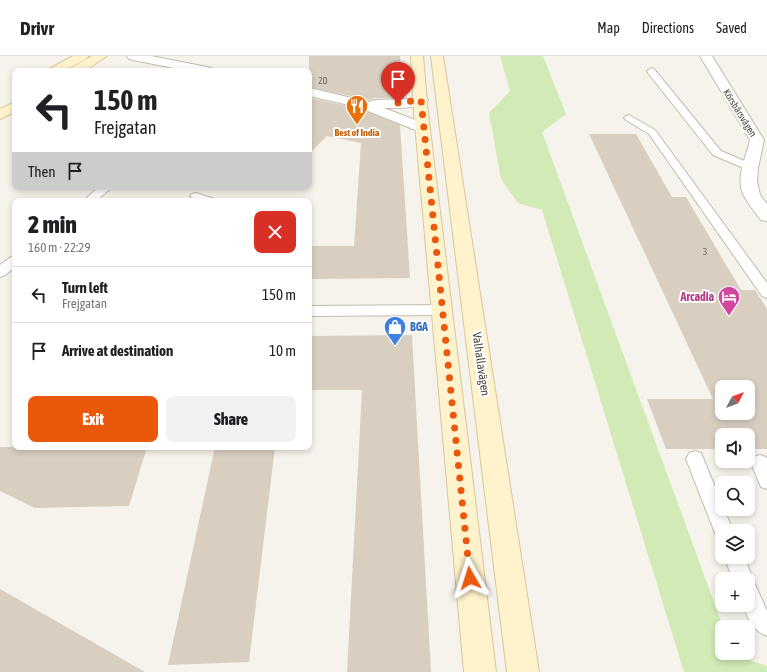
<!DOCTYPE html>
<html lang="en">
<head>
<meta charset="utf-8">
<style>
  body { margin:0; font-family:"Asap Condensed",sans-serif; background:#f2f2f2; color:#202124; height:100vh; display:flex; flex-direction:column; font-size:15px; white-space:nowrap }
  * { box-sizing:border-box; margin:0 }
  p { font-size:13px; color:#757577 }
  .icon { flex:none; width:22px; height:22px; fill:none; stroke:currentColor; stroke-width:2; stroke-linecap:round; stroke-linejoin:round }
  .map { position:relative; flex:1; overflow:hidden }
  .drawer { position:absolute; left:12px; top:142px; width:300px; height:252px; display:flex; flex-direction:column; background:#fff; border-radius:8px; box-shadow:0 2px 6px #0003 }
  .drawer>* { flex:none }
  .hud { position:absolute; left:12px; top:12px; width:300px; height:122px; border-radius:8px; box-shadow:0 2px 6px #0003; background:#fff; color:#202124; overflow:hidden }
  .needle { width:26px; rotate:49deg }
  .fabs { position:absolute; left:715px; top:324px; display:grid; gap:8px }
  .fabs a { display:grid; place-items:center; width:40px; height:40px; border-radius:8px; background:#fff; box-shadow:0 2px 6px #0003; font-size:20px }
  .pin { position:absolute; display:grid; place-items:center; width:34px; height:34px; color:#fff; margin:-41px -17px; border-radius:50% 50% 50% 0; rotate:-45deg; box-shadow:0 0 4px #0007 }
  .pin .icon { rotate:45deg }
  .me { position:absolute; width:44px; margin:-22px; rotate:354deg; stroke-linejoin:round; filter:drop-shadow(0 0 3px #0008) }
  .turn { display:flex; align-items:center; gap:14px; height:84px; padding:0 16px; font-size:18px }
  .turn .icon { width:52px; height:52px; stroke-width:2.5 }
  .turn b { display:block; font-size:28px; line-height:34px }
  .then { display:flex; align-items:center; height:38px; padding:0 16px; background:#0003; gap:8px; font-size:15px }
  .round { display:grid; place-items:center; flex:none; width:42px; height:42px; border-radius:8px; background:#f2f2f2 }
  .overview { display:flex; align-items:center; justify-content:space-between; height:68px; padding:0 16px }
  h1 { font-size:24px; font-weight:800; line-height:30px }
  .button { display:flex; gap:8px; margin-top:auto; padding:8px 16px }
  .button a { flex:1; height:46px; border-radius:8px; background:#ea580c; color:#fff; font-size:16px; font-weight:800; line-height:46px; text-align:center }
  .button a+a { background:#f2f2f2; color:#202124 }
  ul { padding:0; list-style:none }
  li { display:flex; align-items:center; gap:12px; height:56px; padding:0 16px; border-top:1px solid #e0e0e0 }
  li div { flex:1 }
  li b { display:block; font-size:15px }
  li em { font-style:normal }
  header { display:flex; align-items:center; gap:24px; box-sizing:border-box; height:56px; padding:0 20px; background:#fff; border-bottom:1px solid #e0e0e0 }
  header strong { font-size:19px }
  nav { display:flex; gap:22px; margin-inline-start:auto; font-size:14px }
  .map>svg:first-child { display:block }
  .green { fill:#d2eab5 }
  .building { fill:#d8cfc1; fill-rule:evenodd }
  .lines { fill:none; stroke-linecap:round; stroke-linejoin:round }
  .lane-casing { stroke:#c2bbae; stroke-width:2 }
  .street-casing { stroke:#c2bbae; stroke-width:2 }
  .secondary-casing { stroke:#d6c79b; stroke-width:2 }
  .lane { fill:#fff; fill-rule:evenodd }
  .street { fill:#fff; fill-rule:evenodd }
  .secondary { fill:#fff3cd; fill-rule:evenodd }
  .route { stroke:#ea580c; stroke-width:7; stroke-dasharray:0 12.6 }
  .labels { text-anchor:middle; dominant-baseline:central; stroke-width:4; stroke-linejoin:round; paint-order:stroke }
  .far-number-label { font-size:9px; fill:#6e675b }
  .far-street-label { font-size:10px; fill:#4b4439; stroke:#fff }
  .far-food-label { font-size:10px; font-weight:bold; fill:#c56008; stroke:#fff }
  .number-label { font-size:10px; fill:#6e675b }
  .hotel-label { font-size:12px; font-weight:bold; fill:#b23c85; stroke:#fff; text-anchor:end }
  .shop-label { font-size:12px; font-weight:bold; fill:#366cbe; stroke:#fff; text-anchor:start }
  .street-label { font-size:12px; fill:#4b4439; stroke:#fff }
</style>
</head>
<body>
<header>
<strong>Drivr</strong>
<nav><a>Map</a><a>Directions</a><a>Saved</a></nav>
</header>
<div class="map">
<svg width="767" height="616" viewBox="0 0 767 616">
  <rect width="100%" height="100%" fill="#f6f3ec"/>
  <!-- green -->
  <path class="green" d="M 500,0 L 543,0 L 566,58 L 542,76 L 723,571 L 722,597 L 732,597 L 733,599 L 767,610 L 767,616 L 684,616 L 542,154 L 518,147 L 501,123 L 489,57 L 510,35 Z"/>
  <!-- building -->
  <path class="building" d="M 309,0 L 400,0 L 402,34 L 398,34 L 399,42 L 374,42 L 369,44 L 309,31 Z
    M 309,42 L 358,52 L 400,69 L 410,222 L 309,223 L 309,190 L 354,190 L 361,87 L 327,80 L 309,98 Z
    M 589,78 L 636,78 L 672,141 L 686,141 L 741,234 L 755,234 L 767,253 L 767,393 L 748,393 L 748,379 L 722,379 L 722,393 L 666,393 L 647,343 L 713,343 ZM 722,331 L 748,331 L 748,357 L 722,357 Z
    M 412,279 L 431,616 L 347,616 L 362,334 L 309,334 L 309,280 Z
    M 0,391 L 147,391 L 129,450 L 35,452 L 0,435 Z
    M 215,391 L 275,391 L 249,606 L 168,609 Z
    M 0,533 L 145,616 L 0,616 Z"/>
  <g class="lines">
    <!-- lane casing -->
    <g class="lane-casing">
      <path id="lane" d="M 651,12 L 654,13 L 721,95 L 754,109 L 755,111 L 754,113 L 746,113 L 713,99 L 648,17 L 647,15 Z
        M 629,59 L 655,74 L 767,227 L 767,242 L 762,240 L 649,78 L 626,64 L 624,62 L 626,60 Z
        M 99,131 L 112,131 L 96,145 L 83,145 Z
        M 196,137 L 215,143 L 217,145 C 208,145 196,147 190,140 L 192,138 Z
        M 15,200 L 15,211 L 5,219 L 0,221 L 0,209 L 11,201 Z
        M 443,249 L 448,250 L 450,254 L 448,258 L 443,259 L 309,260 L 309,250 Z
        M 695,395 L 701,397 L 722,448 L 722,453 L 724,453 L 733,475 L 722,475 L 722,484 L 717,482 L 686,403 L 689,397 Z
        M 760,399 L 766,401 L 767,403 L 767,433 L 761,431 L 751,407 L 754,401 Z
        M 724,501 L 744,501 L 753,523 L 751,526 L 755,528 L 767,555 L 767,580 C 752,574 748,563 743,549 L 748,549 L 748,523 L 733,523 Z"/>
    </g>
    <!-- street casing -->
    <g class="street-casing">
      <path id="street" d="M 127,0 L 151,0 L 207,11 L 211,12 L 213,15 L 189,15 L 133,4 L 129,3 Z
        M 700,0 L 712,0 L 764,84 L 758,112 L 757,125 L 760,139 L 767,148 L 767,165 L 761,164 C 755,156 749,149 744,140 C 735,122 746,102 750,84 Z
        M 309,32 L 369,46 L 374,44 L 410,43 L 421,40 L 426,41 L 428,44 C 421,53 395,52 384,52 L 428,69 L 430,72 L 428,75 L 423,76 L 418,75 L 358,51 L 309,40 Z"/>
    </g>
    <!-- secondary casing -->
    <g class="secondary-casing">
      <path id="secondary" d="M 73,0 L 88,0 L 86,3 L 64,15 L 49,15 L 51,12 Z
        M 92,0 L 107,0 L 84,15 L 69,15 L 71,12 Z
        M 411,0 L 423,0 L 428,57 L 496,616 L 464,616 L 414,57 Z
        M 431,0 L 443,0 L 539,616 L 507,616 Z
        M 15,46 L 15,56 L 0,63 L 0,53 Z"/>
    </g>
    <!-- lane -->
    <use href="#lane" class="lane"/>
    <!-- street -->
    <use href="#street" class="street"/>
    <!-- secondary -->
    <use href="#secondary" class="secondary"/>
  </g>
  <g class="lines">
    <!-- route -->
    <path class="route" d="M 398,47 L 421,44 L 470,522"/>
  </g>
  <!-- icons -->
  <defs>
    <g id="restaurant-pin" transform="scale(1.15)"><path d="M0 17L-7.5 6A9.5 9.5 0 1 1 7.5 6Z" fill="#e8710a" stroke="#fff"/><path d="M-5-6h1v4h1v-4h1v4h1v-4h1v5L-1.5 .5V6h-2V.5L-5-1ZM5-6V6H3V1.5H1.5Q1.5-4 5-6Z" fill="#fff"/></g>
    <g id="hotel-pin" transform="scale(1.15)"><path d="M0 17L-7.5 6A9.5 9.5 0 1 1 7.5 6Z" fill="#d1479c" stroke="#fff"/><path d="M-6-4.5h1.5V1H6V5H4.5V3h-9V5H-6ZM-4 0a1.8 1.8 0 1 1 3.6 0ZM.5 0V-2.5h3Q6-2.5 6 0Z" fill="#fff"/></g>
    <g id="shop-pin" transform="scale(1.15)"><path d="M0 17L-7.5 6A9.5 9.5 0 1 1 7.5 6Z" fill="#3f7fe0" stroke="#fff"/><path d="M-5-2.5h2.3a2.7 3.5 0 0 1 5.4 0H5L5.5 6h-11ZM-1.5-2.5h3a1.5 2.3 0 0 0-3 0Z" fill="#fff"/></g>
  </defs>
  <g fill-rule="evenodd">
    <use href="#restaurant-pin" x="357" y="50"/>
    <use href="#hotel-pin" x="729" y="241"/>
    <use href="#shop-pin" x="395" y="271"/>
  </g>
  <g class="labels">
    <!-- far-number labels -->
    <g class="far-number-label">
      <text x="323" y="25">2D</text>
    </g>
    <!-- far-street labels -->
    <g class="far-street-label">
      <text transform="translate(740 57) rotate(58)">Körsbärsvägen</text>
    </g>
    <!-- far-food labels -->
    <g class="far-food-label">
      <text x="357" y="76">Best of India</text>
    </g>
    <!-- number labels -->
    <g class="number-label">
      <text x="705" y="195">3</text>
    </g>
    <!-- hotel labels -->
    <g class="hotel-label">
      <text x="714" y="241">Arcadia</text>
    </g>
    <!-- shop labels -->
    <g class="shop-label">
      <text x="410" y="271">BGA</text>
    </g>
    <!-- street labels -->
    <g class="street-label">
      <text transform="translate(481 308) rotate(82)">Valhallavägen</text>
    </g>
  </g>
</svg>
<div class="fabs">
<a><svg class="needle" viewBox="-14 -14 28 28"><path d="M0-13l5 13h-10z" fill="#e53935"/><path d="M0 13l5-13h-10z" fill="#757577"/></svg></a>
<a><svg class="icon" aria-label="sound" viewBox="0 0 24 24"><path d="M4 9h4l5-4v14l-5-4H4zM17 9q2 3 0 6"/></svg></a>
<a><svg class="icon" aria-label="search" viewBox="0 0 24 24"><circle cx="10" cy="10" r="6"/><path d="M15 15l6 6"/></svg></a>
<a><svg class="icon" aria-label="layers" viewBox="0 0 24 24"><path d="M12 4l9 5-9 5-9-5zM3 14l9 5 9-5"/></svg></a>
<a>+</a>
<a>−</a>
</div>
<div class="pin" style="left:398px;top:47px;background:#d93025"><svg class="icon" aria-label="arrive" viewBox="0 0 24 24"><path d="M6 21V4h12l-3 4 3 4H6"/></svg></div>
<svg class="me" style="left:470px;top:522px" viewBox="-20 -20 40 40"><path d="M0-17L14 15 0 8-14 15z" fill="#ea580c" stroke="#fff" stroke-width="4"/></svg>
<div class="hud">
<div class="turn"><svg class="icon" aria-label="left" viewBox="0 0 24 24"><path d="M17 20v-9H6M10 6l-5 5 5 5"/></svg><div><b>150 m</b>Frejgatan</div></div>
<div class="then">Then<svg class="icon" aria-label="arrive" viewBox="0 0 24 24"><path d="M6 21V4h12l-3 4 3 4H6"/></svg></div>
</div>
<section class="drawer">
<div class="overview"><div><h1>2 min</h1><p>160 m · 22:29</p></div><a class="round" style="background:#d93025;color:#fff"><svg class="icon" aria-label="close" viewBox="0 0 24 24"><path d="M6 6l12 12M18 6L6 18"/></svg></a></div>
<ul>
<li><svg class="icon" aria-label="left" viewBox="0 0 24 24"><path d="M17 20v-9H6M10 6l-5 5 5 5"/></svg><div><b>Turn left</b><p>Frejgatan</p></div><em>150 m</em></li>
<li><svg class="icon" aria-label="arrive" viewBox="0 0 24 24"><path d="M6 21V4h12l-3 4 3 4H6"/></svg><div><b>Arrive at destination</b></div><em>10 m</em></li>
</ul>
<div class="button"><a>Exit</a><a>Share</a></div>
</section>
</div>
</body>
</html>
